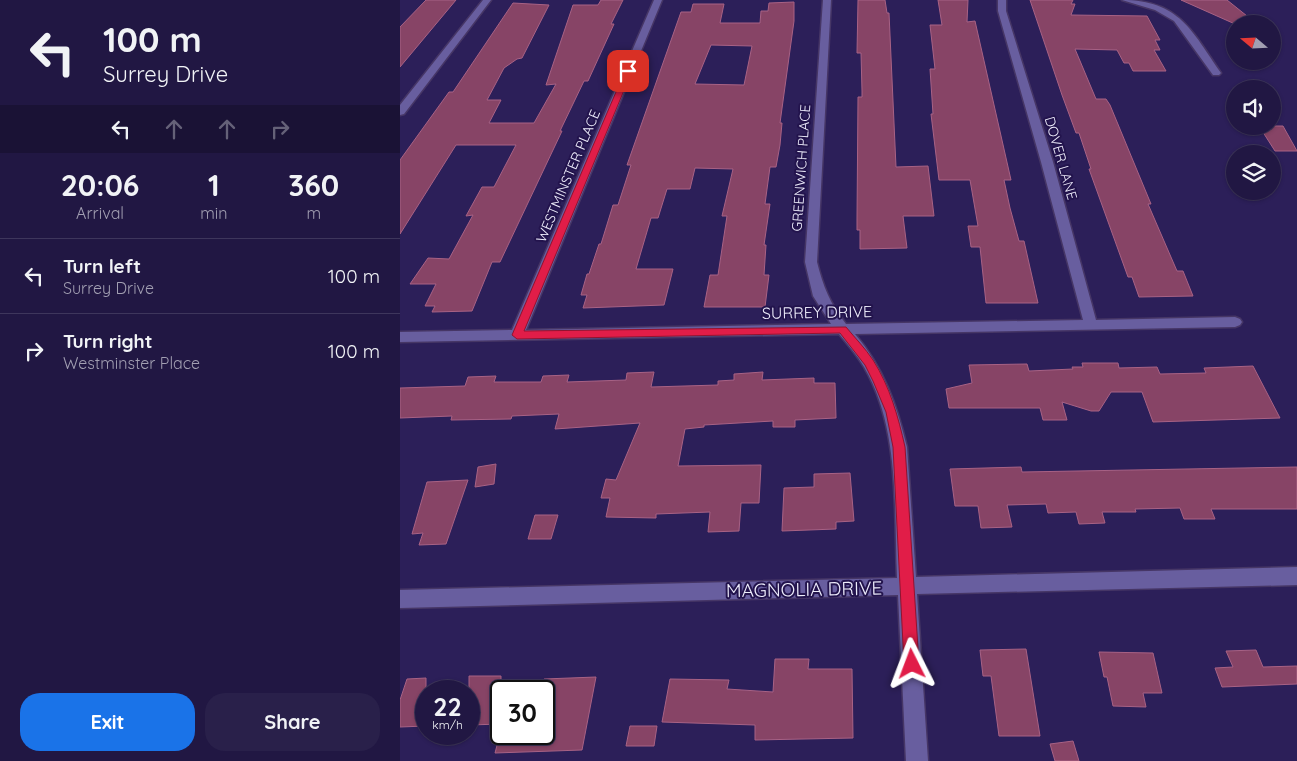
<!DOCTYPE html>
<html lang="en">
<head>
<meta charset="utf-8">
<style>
  body { margin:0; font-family:Quicksand,sans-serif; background:#29204a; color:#f1f3f6; height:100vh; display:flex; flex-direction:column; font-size:19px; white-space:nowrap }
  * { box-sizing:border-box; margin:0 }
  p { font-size:16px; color:#a29fb2 }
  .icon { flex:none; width:28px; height:28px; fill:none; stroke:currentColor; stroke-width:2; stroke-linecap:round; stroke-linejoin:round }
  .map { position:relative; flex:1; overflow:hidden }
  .panel { display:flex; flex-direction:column; background:#211743; width:400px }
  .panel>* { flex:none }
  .top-card { background:#211743; color:#f1f3f6; overflow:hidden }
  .needle { width:32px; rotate:289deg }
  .tools { position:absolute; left:826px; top:15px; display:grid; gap:10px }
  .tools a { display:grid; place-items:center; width:55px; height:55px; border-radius:50%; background:#211743; box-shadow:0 1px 4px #0004,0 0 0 1px #3e365c; font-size:25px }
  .speed { position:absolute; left:15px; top:680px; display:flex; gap:10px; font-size:25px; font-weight:700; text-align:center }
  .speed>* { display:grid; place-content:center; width:65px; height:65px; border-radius:50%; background:#211743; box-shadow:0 1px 4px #0004,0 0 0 1px #3e365c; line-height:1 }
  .speed small { font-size:12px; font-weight:400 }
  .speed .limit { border:2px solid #111; border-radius:8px; background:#fff; color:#111 }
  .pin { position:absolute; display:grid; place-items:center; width:42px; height:42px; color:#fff; margin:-21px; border-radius:10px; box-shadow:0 2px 8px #0006 }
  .me { position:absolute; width:55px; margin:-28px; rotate:357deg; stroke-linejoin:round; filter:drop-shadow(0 0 4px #0008) }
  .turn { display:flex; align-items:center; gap:18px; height:105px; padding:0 20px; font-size:22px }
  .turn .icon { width:65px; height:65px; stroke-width:2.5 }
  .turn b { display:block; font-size:35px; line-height:42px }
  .lanes { display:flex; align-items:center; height:48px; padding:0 20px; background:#0003; justify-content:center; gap:25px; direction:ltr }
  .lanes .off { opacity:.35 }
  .eta { display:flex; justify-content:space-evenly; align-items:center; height:85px; text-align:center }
  .eta b { font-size:30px; font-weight:800; line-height:35px }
  .button { display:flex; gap:10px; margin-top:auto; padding:10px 20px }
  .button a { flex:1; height:58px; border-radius:20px; background:#1a73e8; color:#fff; font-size:20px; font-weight:800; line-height:58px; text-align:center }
  .button a+a { background:#29204a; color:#f1f3f6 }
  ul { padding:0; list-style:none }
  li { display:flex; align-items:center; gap:15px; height:75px; padding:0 20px; border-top:1px solid #3e365c }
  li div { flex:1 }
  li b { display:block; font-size:19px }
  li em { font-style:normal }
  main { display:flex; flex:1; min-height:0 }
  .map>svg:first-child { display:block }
  .building { fill:#874466; stroke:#a86285; fill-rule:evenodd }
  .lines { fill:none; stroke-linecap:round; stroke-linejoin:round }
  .minor-casing { stroke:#463666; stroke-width:3 }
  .minor { fill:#685e9f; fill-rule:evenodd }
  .route { fill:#e11d48; stroke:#92132f }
  .labels { text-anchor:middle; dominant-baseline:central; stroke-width:4; stroke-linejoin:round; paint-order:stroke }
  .far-street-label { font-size:14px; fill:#eeedfc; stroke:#23144d }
  .street-label { font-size:16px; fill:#eeedfc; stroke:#23144d }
  .near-street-label { font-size:19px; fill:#eeedfc; stroke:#23144d }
</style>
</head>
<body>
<main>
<section class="panel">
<div class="top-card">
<div class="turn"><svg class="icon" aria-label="left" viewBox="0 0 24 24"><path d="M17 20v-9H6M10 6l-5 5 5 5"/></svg><div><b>100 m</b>Surrey Drive</div></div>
<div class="lanes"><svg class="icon" aria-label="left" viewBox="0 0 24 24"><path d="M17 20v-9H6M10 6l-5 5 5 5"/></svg><svg class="icon off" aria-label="ahead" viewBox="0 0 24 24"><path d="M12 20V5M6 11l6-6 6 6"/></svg><svg class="icon off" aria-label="ahead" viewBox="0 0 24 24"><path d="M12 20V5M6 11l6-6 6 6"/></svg><svg class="icon off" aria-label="right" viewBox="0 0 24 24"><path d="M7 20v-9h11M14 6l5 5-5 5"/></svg></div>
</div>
<div class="eta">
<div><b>20:06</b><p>Arrival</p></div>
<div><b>1</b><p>min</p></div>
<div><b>360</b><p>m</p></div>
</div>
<ul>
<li><svg class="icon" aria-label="left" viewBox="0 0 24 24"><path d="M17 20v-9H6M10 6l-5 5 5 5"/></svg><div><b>Turn left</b><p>Surrey Drive</p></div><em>100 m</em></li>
<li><svg class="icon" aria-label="right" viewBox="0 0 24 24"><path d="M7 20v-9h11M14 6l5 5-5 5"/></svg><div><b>Turn right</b><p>Westminster Place</p></div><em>100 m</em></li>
</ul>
<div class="button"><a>Exit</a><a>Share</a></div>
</section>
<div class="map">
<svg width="897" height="761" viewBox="0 0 897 761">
  <rect width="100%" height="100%" fill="#2c1f59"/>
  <!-- building -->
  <path class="building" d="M 26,0 L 56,0 L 0,67 L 0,27 Z
    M 201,0 L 223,0 L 211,24 L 214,24 L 188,81 L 184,81 L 160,131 L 162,131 L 100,262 L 92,262 L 72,311 L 32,312 L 35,306 L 25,306 L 36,284 L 10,284 L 28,258 L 49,259 L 73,215 L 66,216 L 82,187 L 94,187 L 116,145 L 56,145 L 0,234 L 0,160 L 49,92 L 53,92 L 113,3 L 149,5 L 122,58 L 117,59 L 104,68 L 87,100 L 101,100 L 89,123 L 134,123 L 156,84 L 146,85 L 173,5 L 198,5 Z
    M 458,0 L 485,0 L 487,13 L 489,13 L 496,167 L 528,166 L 534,216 L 503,216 L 507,248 L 460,249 L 460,230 L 457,230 L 457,219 L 458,97 L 462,97 L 462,91 L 461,53 L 457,53 Z
    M 538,0 L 568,0 L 567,22 L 575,21 L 611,180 L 604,180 L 610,208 L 619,241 L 624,241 L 638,303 L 586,303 L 580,247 L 571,247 L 568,226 L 578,226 L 570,180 L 539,180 L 531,114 L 533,114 L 530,69 L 535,69 L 530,25 L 542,25 Z
    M 630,0 L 673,0 L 671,4 L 675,4 L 671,15 L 747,16 L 760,40 L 755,40 L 760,50 L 754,50 L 766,71 L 733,71 L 729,63 L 724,63 L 717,50 L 675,49 L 696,99 L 706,99 L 710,105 L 751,204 L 748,204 L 777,271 L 783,271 L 793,296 L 739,297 L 732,277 L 728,277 L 689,169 L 691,169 L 679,133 L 676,133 L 662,95 Z
    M 781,0 L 827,0 L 857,24 L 835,24 Z
    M 394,2 L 394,21 L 380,123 L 382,123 L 380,145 L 376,167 L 370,167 L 365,204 L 370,204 L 364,245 L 366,245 L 364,275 L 369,275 L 365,307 L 304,307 L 310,275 L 318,275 L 327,216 L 322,216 L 333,169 L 295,168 L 290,189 L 267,189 L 258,218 L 251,218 L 236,269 L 273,269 L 264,305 L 183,308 L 187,295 L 181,295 L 187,274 L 189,274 L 199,244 L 201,244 L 213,205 L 218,205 L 231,165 L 227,165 L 281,12 L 291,12 L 293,4 L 324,4 L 320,23 L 360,23 L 361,11 L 368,11 L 369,3 ZM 311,45 L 352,46 L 344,85 L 295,84 Z
    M 859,126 L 883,126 L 897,151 L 875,151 Z
    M 682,363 L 718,363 L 719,368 L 757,367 L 760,374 L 806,373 L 804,368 L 853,366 L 880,418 L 753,422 L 742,392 L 711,392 L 699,411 L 691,411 L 662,402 L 667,420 L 643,420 L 640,408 L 549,408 L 546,389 L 572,383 L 569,365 L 627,364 L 629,371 L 673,369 L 672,367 L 683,367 Z
    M 254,372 L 251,387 L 318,385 L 318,381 L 334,380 L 334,374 L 363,372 L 362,380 L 414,378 L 414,383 L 435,383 L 436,418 L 395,420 L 395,427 L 373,427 L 373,421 L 304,425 L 304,427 L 285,429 L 278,466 L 361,465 L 359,503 L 341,503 L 339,531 L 308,532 L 310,512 L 256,514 L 256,518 L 206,517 L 210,498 L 201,498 L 206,479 L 216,480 L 240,423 L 155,429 L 159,414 L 112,416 L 111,419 L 51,420 L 52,416 L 0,418 L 0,388 L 65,386 L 68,377 L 96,376 L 94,382 L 141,382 L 143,376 L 169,375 L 167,382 L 226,380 L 227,373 Z
    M 96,464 L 94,484 L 75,487 L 78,467 Z
    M 621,467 L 622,472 L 897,467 L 897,509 L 811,509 L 815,519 L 784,519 L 780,508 L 735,509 L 736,512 L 702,512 L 705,523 L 679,524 L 676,512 L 648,513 L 646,504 L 607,505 L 612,527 L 581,528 L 578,506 L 555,506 L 550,469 Z
    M 450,473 L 454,521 L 436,522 L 436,529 L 382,531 L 384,488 L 414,487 L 414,474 Z
    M 68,480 L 46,544 L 19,545 L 23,533 L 12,534 L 27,482 Z
    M 135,515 L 158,515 L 151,539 L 128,539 Z
    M 626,649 L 640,736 L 599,736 L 591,676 L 583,676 L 580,650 Z
    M 856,650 L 863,667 L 897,666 L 897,684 L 822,687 L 815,668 L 833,667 L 826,651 Z
    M 699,652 L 753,653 L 762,693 L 743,693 L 746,707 L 713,706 L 707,677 L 704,677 Z
    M 375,659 L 409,659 L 408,669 L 452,669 L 453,738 L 355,740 L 355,725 L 262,722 L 270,679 L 329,680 L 327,689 L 373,692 Z
    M 69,676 L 101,676 L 101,724 L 69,725 Z
    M 196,677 L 182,750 L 95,753 L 100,734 L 144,734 L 144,679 Z
    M 26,678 L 26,726 L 0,727 L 0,700 L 7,679 Z
    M 230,726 L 257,726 L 254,746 L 226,746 Z
    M 673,741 L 679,761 L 655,761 L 650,744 Z"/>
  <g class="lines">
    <!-- minor casing -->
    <g class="minor-casing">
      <path id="minor" d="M 83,0 L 91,0 L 4,114 L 0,115 L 0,105 Z
        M 254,0 L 262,0 L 126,330 L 431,324 L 413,296 L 405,262 L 423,0 L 431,0 L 417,262 C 423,286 430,304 446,324 L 683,320 L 641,162 L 598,11 L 598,0 L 606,0 L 606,11 L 653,162 L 696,320 L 835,317 L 840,319 L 842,322 L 840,325 L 835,327 L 455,334 C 483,367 497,405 507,447 L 516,577 L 897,567 L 897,585 L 517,594 L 528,761 L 506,761 L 498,595 L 0,608 L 0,590 L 497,578 C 494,510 500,428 464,367 C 457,355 448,345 439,334 L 0,342 L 0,332 L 112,330 Z
        M 722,0 C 779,0 792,31 821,73 L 819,75 L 813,75 L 774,21 L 755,10 Z"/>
    </g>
    <!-- minor -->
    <use href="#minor" class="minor"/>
  </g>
  <!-- route -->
  <path class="route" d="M 228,68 L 232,71 L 124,331 L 446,327 C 455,338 465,348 473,360 C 490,387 498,416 505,447 L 519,664 L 517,669 L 512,672 L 506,669 L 504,664 L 493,447 L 486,412 L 473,381 L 465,365 L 440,333 L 117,339 L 112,335 L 225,71 Z"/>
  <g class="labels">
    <!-- far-street labels -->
    <g class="far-street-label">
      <text transform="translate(661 158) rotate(74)">DOVER LANE</text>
      <text transform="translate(401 168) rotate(-86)">GREENWICH PLACE</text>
      <text transform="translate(168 176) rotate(-67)">WESTMINSTER PLACE</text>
    </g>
    <!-- street labels -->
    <g class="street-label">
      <text transform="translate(417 312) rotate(-1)">SURREY DRIVE</text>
    </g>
    <!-- near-street labels -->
    <g class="near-street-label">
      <text transform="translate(404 589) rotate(-1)">MAGNOLIA DRIVE</text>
    </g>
  </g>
</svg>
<div class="tools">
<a><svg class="needle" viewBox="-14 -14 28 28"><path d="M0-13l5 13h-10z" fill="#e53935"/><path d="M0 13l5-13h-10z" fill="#a29fb2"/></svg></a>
<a><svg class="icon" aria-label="sound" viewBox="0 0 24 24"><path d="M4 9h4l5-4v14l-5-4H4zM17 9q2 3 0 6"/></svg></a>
<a><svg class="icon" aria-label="layers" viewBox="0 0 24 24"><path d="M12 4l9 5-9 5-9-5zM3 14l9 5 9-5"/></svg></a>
</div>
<div class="speed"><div>22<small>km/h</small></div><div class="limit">30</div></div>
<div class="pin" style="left:228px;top:71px;background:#d93025"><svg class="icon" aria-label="arrive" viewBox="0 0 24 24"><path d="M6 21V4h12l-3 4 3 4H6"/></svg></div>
<svg class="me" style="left:512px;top:664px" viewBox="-20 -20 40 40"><path d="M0-17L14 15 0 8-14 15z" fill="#e11d48" stroke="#fff" stroke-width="4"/></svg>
</div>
</main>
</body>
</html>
